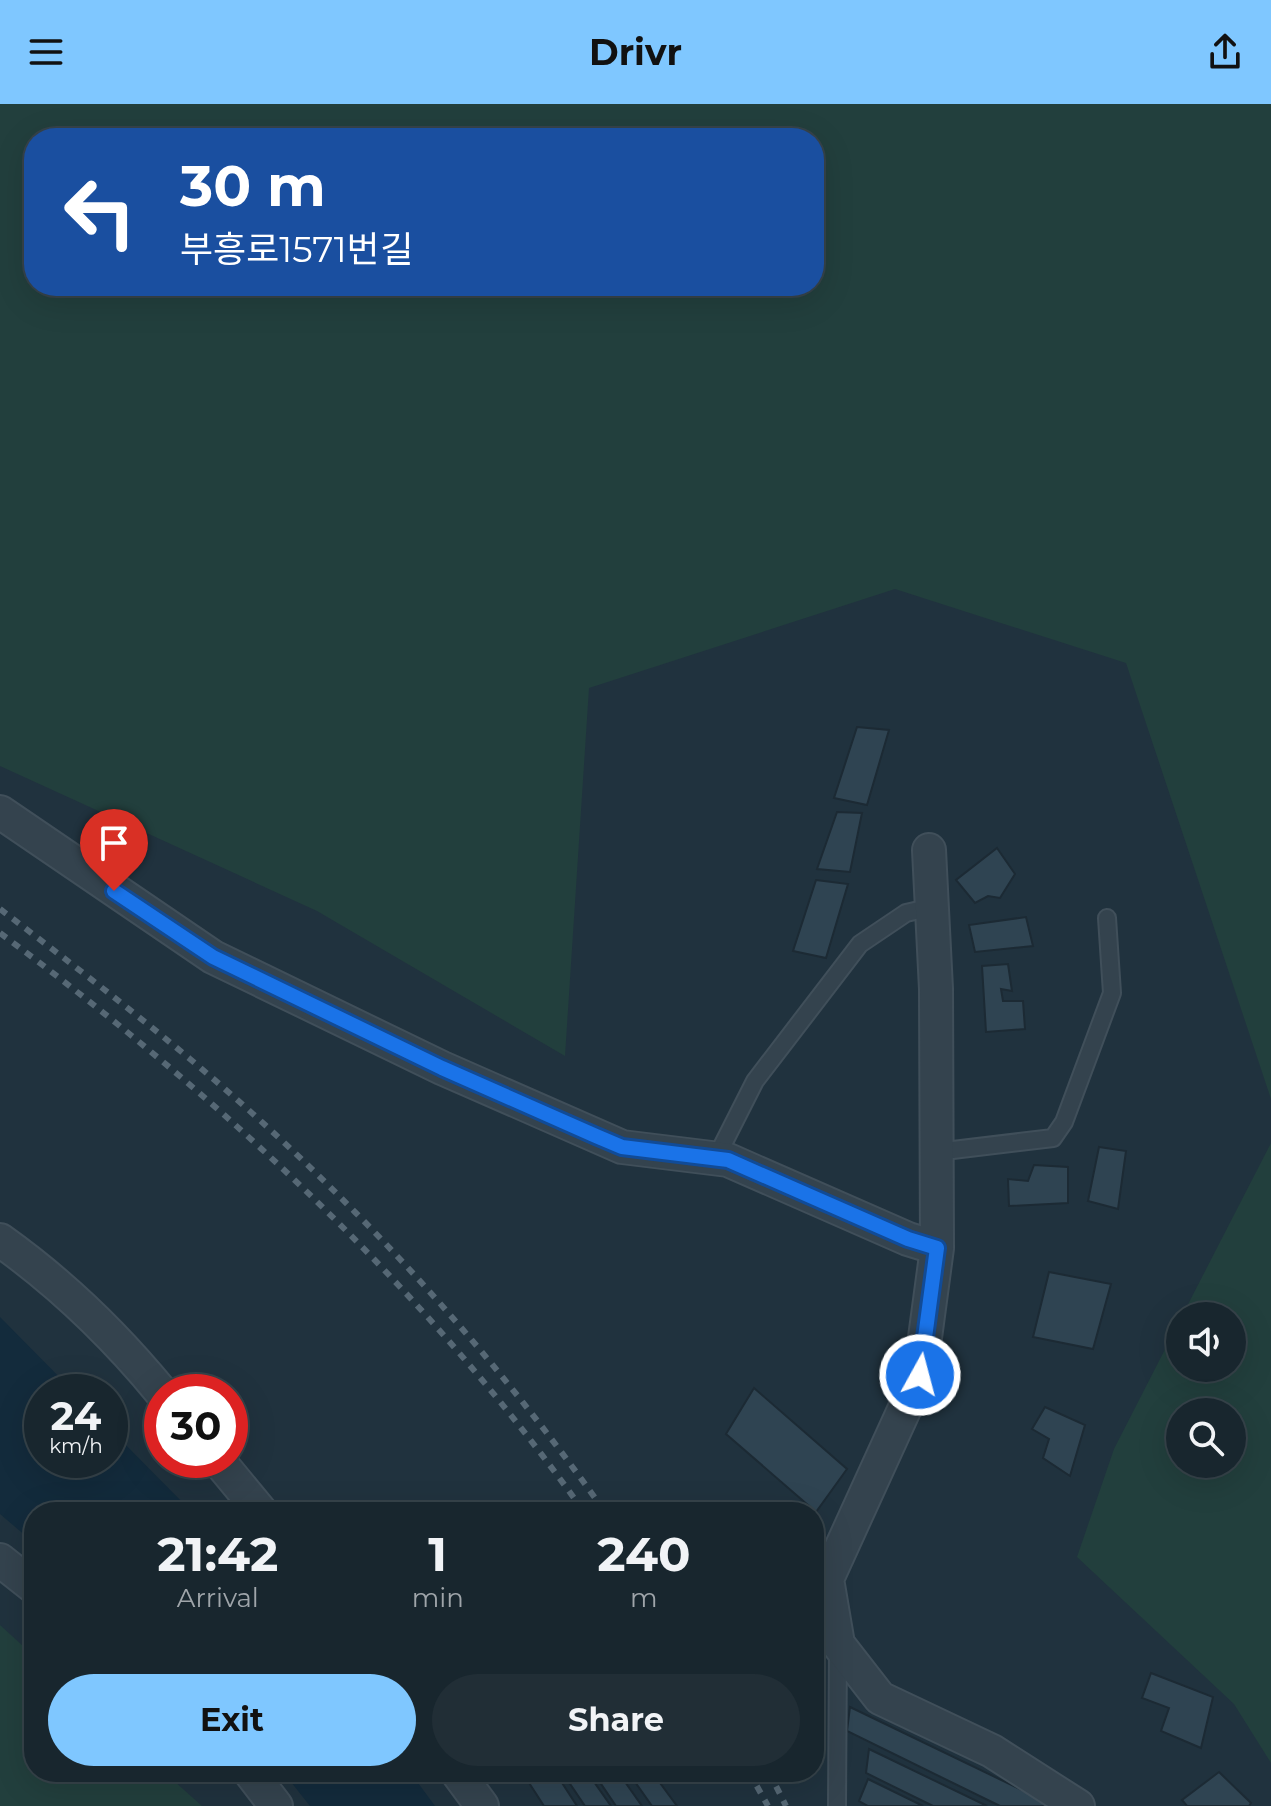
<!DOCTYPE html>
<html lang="en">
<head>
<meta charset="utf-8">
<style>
  body { margin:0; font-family:Montserrat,"Noto Sans KR",sans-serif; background:#212e36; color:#f1f3f6; height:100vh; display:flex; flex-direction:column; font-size:30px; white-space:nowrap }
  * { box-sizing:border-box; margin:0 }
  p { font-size:26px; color:#9fa5aa }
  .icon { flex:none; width:44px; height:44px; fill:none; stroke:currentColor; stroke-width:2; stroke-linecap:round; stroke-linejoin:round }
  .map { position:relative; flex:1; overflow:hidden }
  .drawer { position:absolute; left:24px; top:1398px; width:800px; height:280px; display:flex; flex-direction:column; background:#18262e; border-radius:32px; box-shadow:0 8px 32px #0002,0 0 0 2px #36434a }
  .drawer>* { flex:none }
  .top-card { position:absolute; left:24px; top:24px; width:800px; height:168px; border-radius:32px; box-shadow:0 8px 32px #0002,0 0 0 2px #36434a; background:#1a4fa0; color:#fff; overflow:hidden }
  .fabs { position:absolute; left:1166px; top:1198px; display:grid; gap:16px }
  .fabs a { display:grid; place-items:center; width:80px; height:80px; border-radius:50%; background:#18262e; box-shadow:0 8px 32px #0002,0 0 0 2px #36434a; font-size:40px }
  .speed { position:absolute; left:24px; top:1270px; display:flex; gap:16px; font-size:40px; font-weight:700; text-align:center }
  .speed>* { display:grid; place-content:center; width:104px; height:104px; border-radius:50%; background:#18262e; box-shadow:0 8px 32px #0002,0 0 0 2px #36434a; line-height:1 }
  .speed small { font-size:20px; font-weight:400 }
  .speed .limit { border:12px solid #d22; background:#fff; color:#111 }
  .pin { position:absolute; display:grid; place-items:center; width:68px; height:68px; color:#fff; margin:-82px -34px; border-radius:50% 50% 50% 0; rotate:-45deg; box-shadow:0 0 8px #0007 }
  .pin .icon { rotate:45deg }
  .me { position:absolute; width:88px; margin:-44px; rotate:7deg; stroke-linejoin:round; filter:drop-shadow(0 0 6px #0008) }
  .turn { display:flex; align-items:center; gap:28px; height:168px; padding:0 24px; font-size:36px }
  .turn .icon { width:104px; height:104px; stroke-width:2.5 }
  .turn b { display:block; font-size:56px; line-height:68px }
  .eta { display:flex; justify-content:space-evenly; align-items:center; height:136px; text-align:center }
  .eta b { font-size:48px; font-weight:700; line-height:56px }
  .cta { display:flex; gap:16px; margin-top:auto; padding:16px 24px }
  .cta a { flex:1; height:92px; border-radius:48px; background:#7fc7ff; color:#111; font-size:32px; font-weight:700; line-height:92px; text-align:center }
  .cta a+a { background:#212e36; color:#f1f3f6 }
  header { display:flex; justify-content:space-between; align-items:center; height:104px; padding:0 24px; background:#7fc7ff; color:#111; font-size:36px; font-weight:700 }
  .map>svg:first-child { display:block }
  .green { fill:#223f3d; fill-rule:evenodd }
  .water { fill:#132b3c }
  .building { fill:#2f4452; stroke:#1c2a34; stroke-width:2 }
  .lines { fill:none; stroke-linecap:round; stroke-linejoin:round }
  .service-casing { stroke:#404f5a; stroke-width:20 }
  .minor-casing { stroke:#404f5a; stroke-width:36 }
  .service { stroke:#34434e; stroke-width:16 }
  .minor { stroke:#34434e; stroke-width:32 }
  .rail { stroke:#566875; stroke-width:6; stroke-dasharray:8 8; stroke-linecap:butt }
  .route-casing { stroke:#114b97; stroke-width:20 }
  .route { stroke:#1a73e8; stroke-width:14 }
</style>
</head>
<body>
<header><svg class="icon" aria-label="menu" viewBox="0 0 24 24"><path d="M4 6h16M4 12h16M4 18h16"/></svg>Drivr<svg class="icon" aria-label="share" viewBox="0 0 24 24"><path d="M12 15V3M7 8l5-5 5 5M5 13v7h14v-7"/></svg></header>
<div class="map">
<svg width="1271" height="1702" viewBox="0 0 1271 1702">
  <rect width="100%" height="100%" fill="#20323e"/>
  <!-- green -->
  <path class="green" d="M 0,0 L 1271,0 L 1271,995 L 1126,559 L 895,485 L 589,584 L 565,952 L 317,807 L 0,662 ZM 34,34 L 814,34 L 814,182 L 34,182 Z
    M 1271,1039 L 1271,1659 L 1234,1600 L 1077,1453 L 1114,1345 L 1180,1216 L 1180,1264 L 1232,1264 L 1232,1212 L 1182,1212 ZM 1180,1308 L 1232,1308 L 1232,1360 L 1180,1360 Z
    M 0,1521 L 34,1552 L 34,1668 L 164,1668 L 202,1702 L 0,1702 Z"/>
  <!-- water -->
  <path class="water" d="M 0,1213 L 74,1288 L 42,1288 L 42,1356 L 110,1356 L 110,1325 L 192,1408 L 34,1408 L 34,1439 L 0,1410 Z
    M 283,1668 L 410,1668 L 435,1702 L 310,1702 Z"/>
  <!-- building -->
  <path class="building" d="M 857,623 L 889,626 L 867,701 L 834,694 Z
    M 837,708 L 862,709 L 850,768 L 817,765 Z
    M 997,744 L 1015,770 L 1000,794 L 988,792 L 975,799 L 956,776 Z
    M 816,776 L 848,780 L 826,854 L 793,847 Z
    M 1026,813 L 1033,842 L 975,848 L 969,821 Z
    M 1008,860 L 1012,887 L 1001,885 L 1003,897 L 1023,897 L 1025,925 L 986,928 L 982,862 Z
    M 1099,1043 L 1126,1047 L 1118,1105 L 1088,1097 Z
    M 1034,1061 L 1068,1063 L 1068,1099 L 1009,1102 L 1008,1075 L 1028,1077 Z
    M 1049,1168 L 1111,1180 L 1093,1245 L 1033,1233 Z
    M 754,1284 L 847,1365 L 816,1408 L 726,1330 Z
    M 1045,1303 L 1085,1321 L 1070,1372 L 1043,1354 L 1049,1335 L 1032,1325 Z
    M 1151,1569 L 1213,1593 L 1201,1644 L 1161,1627 L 1169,1604 L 1142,1594 Z
    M 850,1603 L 1053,1701 L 1053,1702 L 1000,1702 L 847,1627 Z
    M 869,1645 L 987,1702 L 933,1702 L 866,1669 Z
    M 522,1668 L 555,1668 L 577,1702 L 544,1702 Z
    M 562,1668 L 587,1668 L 611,1702 L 585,1702 Z
    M 593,1668 L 618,1668 L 642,1702 L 616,1702 Z
    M 628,1668 L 652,1668 L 677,1702 L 652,1702 Z
    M 1219,1668 L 1251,1699 L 1249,1702 L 1187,1702 L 1182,1696 Z
    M 868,1675 L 923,1702 L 868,1702 L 859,1697 Z"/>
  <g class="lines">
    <!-- service casing -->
    <g class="service-casing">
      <path id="service" d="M 936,1048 L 1053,1034 L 1064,1018 L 1112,889 L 1107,814
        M 716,1054 L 755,977 L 860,840 L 906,809 L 932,803
        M 837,1702 L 838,1544"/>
    </g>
    <!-- minor casing -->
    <g class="minor-casing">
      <path id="minor" d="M 0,708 L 213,853 L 442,964 L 622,1043 L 728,1056 L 908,1135 L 937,1144
        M 929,746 L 936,885 L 937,1144 L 920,1271 L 827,1475 L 838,1540 L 880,1594 L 992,1647 L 1078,1702
        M 0,1136 C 59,1178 116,1233 162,1289
        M 218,1356 L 261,1408
        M 0,1456 L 34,1483
        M 250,1668 L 276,1702
        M 457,1668 L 482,1702"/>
    </g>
    <!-- service -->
    <use href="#service" class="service"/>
    <!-- minor -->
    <use href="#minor" class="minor"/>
    <!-- rail -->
    <path class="rail" d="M 0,805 C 64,854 128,903 190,955 C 347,1087 487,1241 605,1408
      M 0,829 C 221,993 424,1183 584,1408
      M 749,1668 L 768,1702
      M 769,1668 L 786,1702"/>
  </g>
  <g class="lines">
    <!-- route casing -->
    <g class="route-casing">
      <path id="route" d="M 114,787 L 213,853 L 442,964 L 596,1032 L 622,1043 L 728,1056 L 908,1135 L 937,1144 L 920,1271"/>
    </g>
    <!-- route -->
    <use href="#route" class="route"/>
  </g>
</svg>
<div class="fabs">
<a><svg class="icon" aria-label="sound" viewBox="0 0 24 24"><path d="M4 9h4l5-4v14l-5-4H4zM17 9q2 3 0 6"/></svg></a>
<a><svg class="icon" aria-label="search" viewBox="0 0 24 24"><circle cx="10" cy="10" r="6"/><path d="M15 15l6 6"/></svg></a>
</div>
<div class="speed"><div>24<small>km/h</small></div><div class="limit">30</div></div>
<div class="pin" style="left:114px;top:787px;background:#d93025"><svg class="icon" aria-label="arrive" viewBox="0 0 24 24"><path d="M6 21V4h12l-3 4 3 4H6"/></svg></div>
<svg class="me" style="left:920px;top:1271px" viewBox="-20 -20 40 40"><circle r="17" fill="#1a73e8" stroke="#fff" stroke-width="3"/><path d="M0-11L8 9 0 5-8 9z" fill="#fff"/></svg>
<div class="top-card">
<div class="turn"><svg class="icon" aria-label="left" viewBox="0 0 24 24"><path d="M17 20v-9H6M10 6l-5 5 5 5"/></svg><div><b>30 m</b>부흥로1571번길</div></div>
</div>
<section class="drawer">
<div class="eta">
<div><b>21:42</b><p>Arrival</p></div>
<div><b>1</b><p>min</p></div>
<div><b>240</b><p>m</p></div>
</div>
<div class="cta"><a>Exit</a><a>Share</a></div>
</section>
</div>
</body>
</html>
